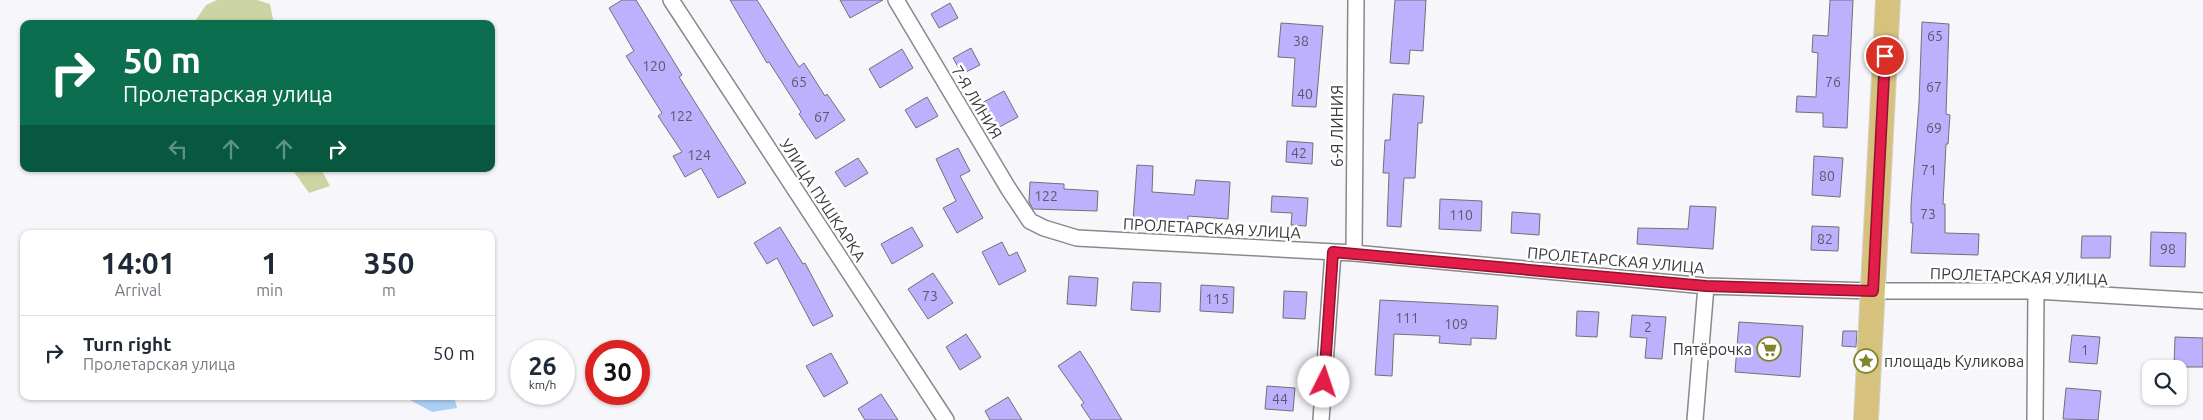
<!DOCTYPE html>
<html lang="en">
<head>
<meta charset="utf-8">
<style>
  body { margin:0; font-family:Ubuntu,sans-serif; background:#f2f2f3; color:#1f2937; height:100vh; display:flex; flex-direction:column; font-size:19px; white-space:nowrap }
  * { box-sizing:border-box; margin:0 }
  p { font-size:16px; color:#747a83 }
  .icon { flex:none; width:28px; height:28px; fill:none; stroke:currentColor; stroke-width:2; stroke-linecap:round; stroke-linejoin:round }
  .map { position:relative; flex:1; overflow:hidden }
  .drawer { position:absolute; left:20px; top:230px; width:475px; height:170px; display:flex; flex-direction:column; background:#fff; border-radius:10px; box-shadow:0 1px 4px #0004 }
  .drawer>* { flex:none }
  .hud { position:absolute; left:20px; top:20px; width:475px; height:152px; border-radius:10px; box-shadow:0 1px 4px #0004; background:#0b6e4f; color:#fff; overflow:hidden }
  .controls { position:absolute; left:2142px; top:360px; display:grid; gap:10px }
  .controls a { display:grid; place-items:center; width:45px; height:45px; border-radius:10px; background:#fff; box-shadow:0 1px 4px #0004; font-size:25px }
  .speed { position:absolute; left:510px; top:340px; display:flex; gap:10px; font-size:25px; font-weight:700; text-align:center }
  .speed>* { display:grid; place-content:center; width:65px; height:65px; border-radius:50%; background:#fff; box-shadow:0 1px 4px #0004; line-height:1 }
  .speed small { font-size:12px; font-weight:400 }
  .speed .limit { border:8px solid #d22; background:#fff; color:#111 }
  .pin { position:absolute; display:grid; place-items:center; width:42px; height:42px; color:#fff; margin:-21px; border:2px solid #fff; border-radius:50%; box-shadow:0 1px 5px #0007 }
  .me { position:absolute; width:55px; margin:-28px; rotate:4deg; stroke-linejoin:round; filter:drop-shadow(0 0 4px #0008) }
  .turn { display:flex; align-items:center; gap:18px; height:105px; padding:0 20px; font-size:22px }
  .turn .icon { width:65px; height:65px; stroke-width:2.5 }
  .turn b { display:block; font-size:35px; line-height:42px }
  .lanes { display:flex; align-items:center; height:48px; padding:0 20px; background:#0003; justify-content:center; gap:25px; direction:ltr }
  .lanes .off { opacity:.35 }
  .eta { display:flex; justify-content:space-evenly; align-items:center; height:85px; text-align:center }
  .eta b { font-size:30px; font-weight:700; line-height:35px }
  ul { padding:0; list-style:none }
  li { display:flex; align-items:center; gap:15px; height:75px; padding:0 20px; border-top:1px solid #e0e1e3 }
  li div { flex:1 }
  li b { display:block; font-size:19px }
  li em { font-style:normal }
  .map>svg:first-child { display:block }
  .green { fill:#cdd4a3 }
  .water { fill:#acd0f5 }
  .building { fill:#bdb1fe; stroke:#717174 }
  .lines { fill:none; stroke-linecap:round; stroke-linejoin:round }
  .minor-casing { stroke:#89898c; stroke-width:18 }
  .primary-casing { stroke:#d4d4d4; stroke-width:26 }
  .minor { stroke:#fff; stroke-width:15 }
  .primary { stroke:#d6c17d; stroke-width:24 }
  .route-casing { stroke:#92132f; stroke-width:12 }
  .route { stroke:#e11d48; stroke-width:9 }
  .labels { text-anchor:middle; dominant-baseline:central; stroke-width:5; stroke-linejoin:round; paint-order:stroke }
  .number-label { font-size:14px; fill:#5b586c }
  .street-label { font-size:16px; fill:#3a3a3c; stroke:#fff }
  .poi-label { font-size:16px; fill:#3a3a3c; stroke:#fff; text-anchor:end }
</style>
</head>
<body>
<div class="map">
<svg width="2203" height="420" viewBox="0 0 2203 420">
  <rect width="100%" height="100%" fill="#f7f7fb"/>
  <!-- green -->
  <path class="green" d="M 217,0 L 257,0 L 270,4 L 274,24 L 193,24 L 206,5 Z
    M 292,169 L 321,169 L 330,186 L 309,193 Z"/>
  <!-- water -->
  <path class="water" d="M 403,396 L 454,396 L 457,408 L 432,412 Z"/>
  <!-- building -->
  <path class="building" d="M 622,0 L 636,0 L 682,75 L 679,77 L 746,183 L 718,198 L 701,168 L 685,177 L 673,156 L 682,152 L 658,116 L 662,113 L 626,56 L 634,51 L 609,8 Z
    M 730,0 L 757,0 L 799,67 L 804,63 L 825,96 L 827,94 L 845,120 L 816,139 L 799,114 L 801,112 L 769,62 L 767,63 Z
    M 840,0 L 883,0 L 850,18 Z
    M 1395,0 L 1426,0 L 1423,51 L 1410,50 L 1409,64 L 1390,63 Z
    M 1830,0 L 1853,0 L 1847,128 L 1823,127 L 1823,113 L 1796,112 L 1797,96 L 1816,97 L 1818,53 L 1812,52 L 1813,35 L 1828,36 Z
    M 950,3 L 958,18 L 939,28 L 931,14 Z
    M 1922,22 L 1949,24 L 1946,114 L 1950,115 L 1948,144 L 1946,144 L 1943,204 L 1945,204 L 1945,233 L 1979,234 L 1978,255 L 1911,253 L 1913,223 L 1911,223 L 1911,205 L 1919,103 Z
    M 1281,23 L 1323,26 L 1316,107 L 1292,106 L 1295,58 L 1278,57 Z
    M 971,48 L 980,65 L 962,74 L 953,58 Z
    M 902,49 L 913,68 L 880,88 L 869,69 Z
    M 1004,91 L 1018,117 L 994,130 L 980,104 Z
    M 1393,94 L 1424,96 L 1422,123 L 1418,123 L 1415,178 L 1404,178 L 1401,227 L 1387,226 L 1389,173 L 1383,173 L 1385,140 L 1390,140 Z
    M 927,97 L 938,116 L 916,128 L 905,110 Z
    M 1287,141 L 1313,143 L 1312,164 L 1286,162 Z
    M 958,148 L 970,171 L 960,176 L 983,218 L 957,233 L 943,208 L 956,201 L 936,159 Z
    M 1814,156 L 1843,158 L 1840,197 L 1812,195 Z
    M 858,158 L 868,173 L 845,187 L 835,172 Z
    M 1137,165 L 1153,166 L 1152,192 L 1194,195 L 1196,180 L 1230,182 L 1228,219 L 1188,216 L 1188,223 L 1133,220 Z
    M 1030,182 L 1064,184 L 1064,189 L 1098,191 L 1097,211 L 1033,209 L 1029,202 Z
    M 1272,196 L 1308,198 L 1306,226 L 1291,225 L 1292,213 L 1271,212 Z
    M 1440,199 L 1482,201 L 1481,231 L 1439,229 Z
    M 1690,206 L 1716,207 L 1713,249 L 1637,244 L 1638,228 L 1688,229 Z
    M 1512,212 L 1540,214 L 1539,235 L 1511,233 Z
    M 1812,226 L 1839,227 L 1838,251 L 1811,250 Z
    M 780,227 L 803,264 L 805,263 L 833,316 L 813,326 L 777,258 L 767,264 L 754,243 Z
    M 912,227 L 923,246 L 892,264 L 881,244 Z
    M 2151,232 L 2186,233 L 2185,267 L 2150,266 Z
    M 2082,236 L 2111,236 L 2110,258 L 2081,258 Z
    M 1002,242 L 1009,256 L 1017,252 L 1026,271 L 999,285 L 982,252 Z
    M 933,273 L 953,303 L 928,319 L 908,289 Z
    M 1069,276 L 1098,278 L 1096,306 L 1067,304 Z
    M 1133,282 L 1161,283 L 1160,312 L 1131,310 Z
    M 1201,285 L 1234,287 L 1233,313 L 1200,311 Z
    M 1284,291 L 1307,292 L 1305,319 L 1283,318 Z
    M 1380,300 L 1498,306 L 1496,339 L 1471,338 L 1471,345 L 1439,343 L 1440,336 L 1394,334 L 1392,376 L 1375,375 Z
    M 1577,311 L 1599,312 L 1597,337 L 1576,336 Z
    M 1632,315 L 1666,317 L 1662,359 L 1645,358 L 1647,338 L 1630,337 Z
    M 1739,322 L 1803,326 L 1800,377 L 1735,372 Z
    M 1843,331 L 1857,331 L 1856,347 L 1842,346 Z
    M 966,334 L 981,357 L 960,370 L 946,347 Z
    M 2072,335 L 2100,337 L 2097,364 L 2069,362 Z
    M 2175,337 L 2203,338 L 2203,367 L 2174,367 Z
    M 1080,351 L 1091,368 L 1122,420 L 1091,420 L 1081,405 L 1084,403 L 1058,366 Z
    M 831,353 L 848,383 L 824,397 L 806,366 Z
    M 1267,386 L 1295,388 L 1293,411 L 1265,409 Z
    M 2066,388 L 2101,391 L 2098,420 L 2063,419 Z
    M 881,394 L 898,420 L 865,420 L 858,409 Z
    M 1008,397 L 1022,420 L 990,420 L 985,411 Z"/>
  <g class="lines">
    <!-- minor casing -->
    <g class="minor-casing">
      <path id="minor" d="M 671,0 L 946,420
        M 896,0 L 1008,188 L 1030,221 L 1044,228 L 1077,238 L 1354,253 L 1706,286 L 1873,291 L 2036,291 L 2203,301
        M 1354,253 L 1356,0
        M 1321,420 L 1333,252
        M 1695,420 L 1706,286
        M 2035,420 L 2036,291"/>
    </g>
    <!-- primary casing -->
    <g class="primary-casing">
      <path id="primary" d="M 1866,420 L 1888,0"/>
    </g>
    <!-- minor -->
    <use href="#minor" class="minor"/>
    <!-- primary -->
    <use href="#primary" class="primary"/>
  </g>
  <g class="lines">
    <!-- route casing -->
    <g class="route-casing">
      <path id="route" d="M 1324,382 L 1333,252 L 1706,286 L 1873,291 L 1885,56"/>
    </g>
    <!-- route -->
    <use href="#route" class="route"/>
  </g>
  <!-- icons -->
  <defs>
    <g id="supermarket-ring" transform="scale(1.25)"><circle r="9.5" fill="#fff" stroke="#83832d" stroke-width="1.5"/><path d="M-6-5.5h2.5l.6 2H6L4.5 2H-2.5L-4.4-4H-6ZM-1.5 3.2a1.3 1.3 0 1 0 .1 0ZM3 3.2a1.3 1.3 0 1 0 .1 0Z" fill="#83832d"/></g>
    <g id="sight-ring" transform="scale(1.25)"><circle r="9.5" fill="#fff" stroke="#83832d" stroke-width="1.5"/><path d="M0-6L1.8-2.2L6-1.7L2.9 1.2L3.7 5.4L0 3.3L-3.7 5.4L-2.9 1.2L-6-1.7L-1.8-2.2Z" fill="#83832d"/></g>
  </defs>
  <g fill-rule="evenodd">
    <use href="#supermarket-ring" x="1769" y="349"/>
    <use href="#sight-ring" x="1866" y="361"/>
  </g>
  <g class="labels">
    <!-- number labels -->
    <g class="number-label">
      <text x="1935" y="36">65</text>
      <text x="1301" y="41">38</text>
      <text x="654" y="66">120</text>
      <text x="799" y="82">65</text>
      <text x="1833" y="82">76</text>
      <text x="1934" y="87">67</text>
      <text x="1305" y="94">40</text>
      <text x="681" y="116">122</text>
      <text x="822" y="117">67</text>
      <text x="1934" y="128">69</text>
      <text x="1299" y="153">42</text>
      <text x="699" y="155">124</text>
      <text x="1929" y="170">71</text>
      <text x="1827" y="176">80</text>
      <text x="1046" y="196">122</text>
      <text x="1928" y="214">73</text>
      <text x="1461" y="215">110</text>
      <text x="1825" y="239">82</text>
      <text x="2168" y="249">98</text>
      <text x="930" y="296">73</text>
      <text x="1217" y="299">115</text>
      <text x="1407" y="318">111</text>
      <text x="1456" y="324">109</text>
      <text x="1648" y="327">2</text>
      <text x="2085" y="350">1</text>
      <text x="1280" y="399">44</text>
    </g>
    <!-- street labels -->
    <g class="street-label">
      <text transform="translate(977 102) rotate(59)">7-Я ЛИНИЯ</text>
      <text transform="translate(1337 126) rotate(-90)">6-Я ЛИНИЯ</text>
      <text transform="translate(823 200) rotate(57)">УЛИЦА ПУШКАРКА</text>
      <text transform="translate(1212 228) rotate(3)">ПРОЛЕТАРСКАЯ УЛИЦА</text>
      <text transform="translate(1616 260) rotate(5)">ПРОЛЕТАРСКАЯ УЛИЦА</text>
      <text transform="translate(2019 276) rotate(2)">ПРОЛЕТАРСКАЯ УЛИЦА</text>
    </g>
    <!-- poi labels -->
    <g class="poi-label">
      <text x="1752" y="349">Пятёрочка</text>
      <text x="1884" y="361" text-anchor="start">площадь Куликова</text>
    </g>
  </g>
</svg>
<div class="controls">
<a><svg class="icon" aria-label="search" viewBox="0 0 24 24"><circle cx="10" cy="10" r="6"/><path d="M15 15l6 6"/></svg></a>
</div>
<div class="speed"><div>26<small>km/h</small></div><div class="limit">30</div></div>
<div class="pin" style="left:1885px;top:56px;background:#d93025"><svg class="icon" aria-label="arrive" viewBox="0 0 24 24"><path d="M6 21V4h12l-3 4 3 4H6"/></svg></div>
<svg class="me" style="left:1324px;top:382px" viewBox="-20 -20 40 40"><circle r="19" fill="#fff"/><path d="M0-13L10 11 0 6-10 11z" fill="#e11d48"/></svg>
<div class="hud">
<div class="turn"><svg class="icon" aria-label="right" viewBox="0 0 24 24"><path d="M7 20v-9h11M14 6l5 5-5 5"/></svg><div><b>50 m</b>Пролетарская улица</div></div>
<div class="lanes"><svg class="icon off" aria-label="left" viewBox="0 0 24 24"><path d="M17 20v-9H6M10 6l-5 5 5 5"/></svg><svg class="icon off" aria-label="ahead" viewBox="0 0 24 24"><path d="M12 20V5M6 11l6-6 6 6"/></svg><svg class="icon off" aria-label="ahead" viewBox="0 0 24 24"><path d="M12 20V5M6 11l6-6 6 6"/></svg><svg class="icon" aria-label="right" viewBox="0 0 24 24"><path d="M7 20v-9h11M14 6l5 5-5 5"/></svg></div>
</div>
<section class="drawer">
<div class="eta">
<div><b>14:01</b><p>Arrival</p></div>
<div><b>1</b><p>min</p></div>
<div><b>350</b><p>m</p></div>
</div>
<ul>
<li><svg class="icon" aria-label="right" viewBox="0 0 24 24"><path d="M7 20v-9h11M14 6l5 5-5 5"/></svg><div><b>Turn right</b><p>Пролетарская улица</p></div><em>50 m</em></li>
</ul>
</section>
</div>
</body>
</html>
